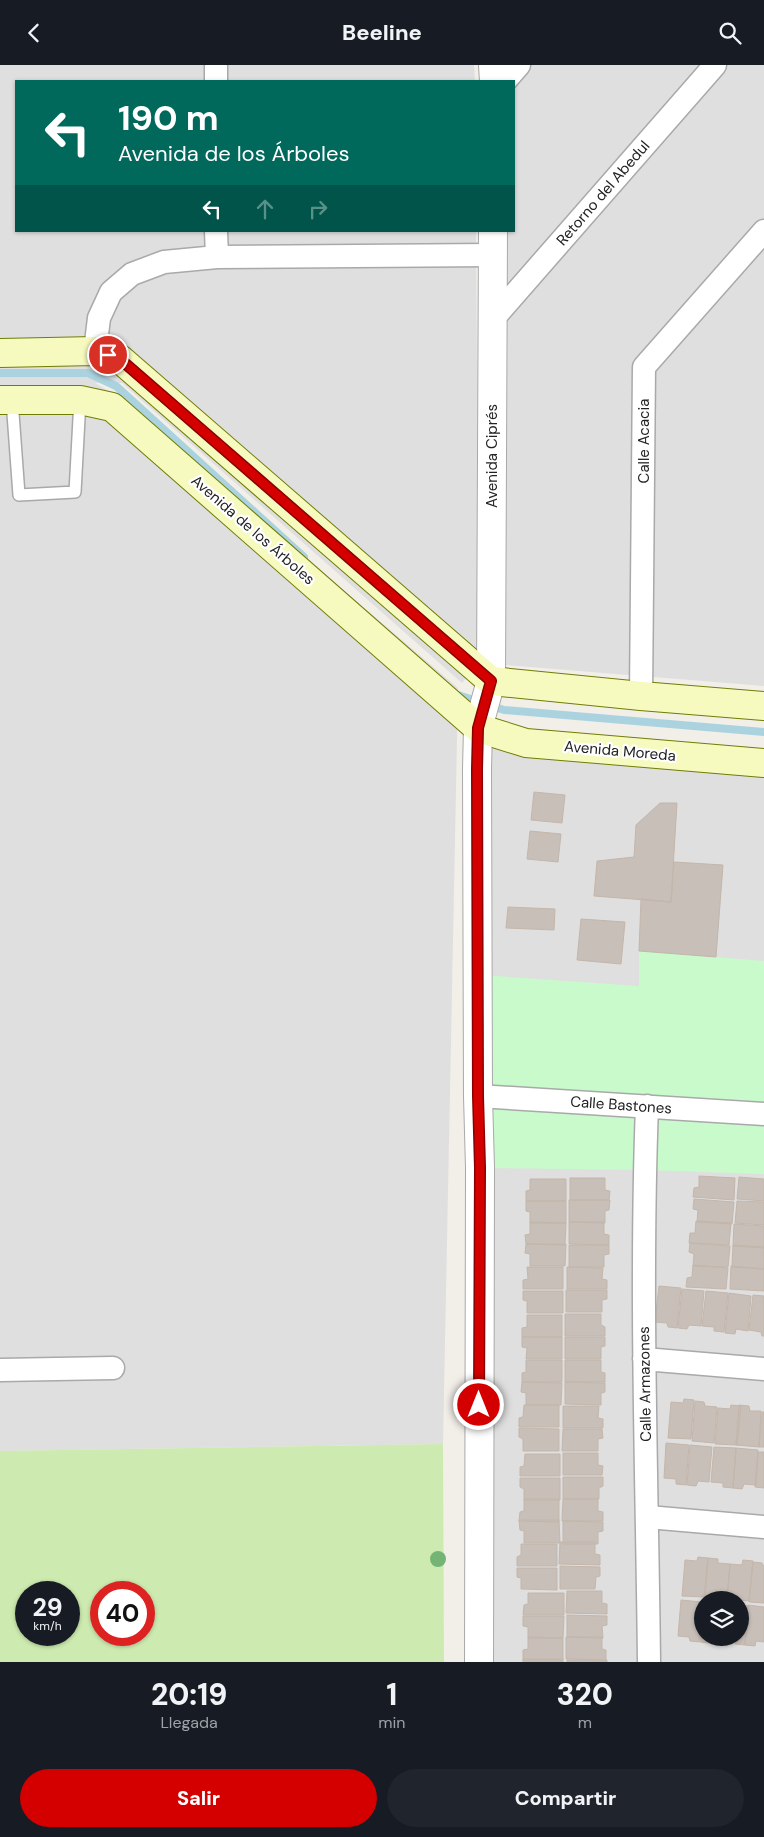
<!DOCTYPE html>
<html lang="es">
<head>
<meta charset="utf-8">
<style>
  body { margin:0; font-family:"DM Sans",sans-serif; background:#20242c; color:#f1f3f6; height:100vh; display:flex; flex-direction:column; font-size:19px; white-space:nowrap }
  * { box-sizing:border-box; margin:0 }
  p { font-size:16px; color:#9ea1a6 }
  .icon { flex:none; width:28px; height:28px; fill:none; stroke:currentColor; stroke-width:2; stroke-linecap:round; stroke-linejoin:round }
  .map { position:relative; height:1597px; overflow:hidden }
  .details { display:flex; flex-direction:column; background:#171b24; flex:1 }
  .details>* { flex:none }
  .banner { position:absolute; left:15px; top:15px; width:500px; height:152px; border-radius:0px; box-shadow:0 1px 4px #0004; background:#00695c; color:#fff; overflow:hidden }
  .buttons { position:absolute; left:694px; top:1526px; display:grid; gap:10px }
  .buttons a { display:grid; place-items:center; width:55px; height:55px; border-radius:50%; background:#171b24; box-shadow:0 1px 4px #0004; font-size:25px }
  .speed { position:absolute; left:15px; top:1516px; display:flex; gap:10px; font-size:25px; font-weight:700; text-align:center }
  .speed>* { display:grid; place-content:center; width:65px; height:65px; border-radius:50%; background:#171b24; box-shadow:0 1px 4px #0004; line-height:1 }
  .speed small { font-size:12px; font-weight:400 }
  .speed .limit { border:8px solid #d22; background:#fff; color:#111 }
  .pin { position:absolute; display:grid; place-items:center; width:42px; height:42px; color:#fff; margin:-21px; border:2px solid #fff; border-radius:50%; box-shadow:0 1px 5px #0007 }
  .me { position:absolute; width:55px; margin:-28px; rotate:0deg; stroke-linejoin:round; filter:drop-shadow(0 0 4px #0008) }
  .turn { display:flex; align-items:center; gap:18px; height:105px; padding:0 20px; font-size:22px }
  .turn .icon { width:65px; height:65px; stroke-width:2.5 }
  .turn b { display:block; font-size:35px; line-height:42px }
  .lanes { display:flex; align-items:center; height:48px; padding:0 20px; background:#0003; justify-content:center; gap:25px; direction:ltr }
  .lanes .off { opacity:.35 }
  .eta { display:flex; justify-content:space-evenly; align-items:center; height:85px; text-align:center }
  .eta b { font-size:30px; font-weight:800; line-height:35px }
  .primary-button { display:flex; gap:10px; margin-top:auto; padding:10px 20px }
  .primary-button a { flex:1; height:58px; border-radius:30px; background:#d40000; color:#fff; font-size:20px; font-weight:800; line-height:58px; text-align:center }
  .primary-button a+a { background:#20242c; color:#f1f3f6 }
  header { display:flex; justify-content:space-between; align-items:center; height:65px; padding:0 20px; background:#171b24; font-size:22px; font-weight:800 }
  .map>svg:first-child { display:block }
  .residential { fill:#e0dfdf; fill-rule:evenodd }
  .grass { fill:#cdebb0; fill-rule:evenodd }
  .park { fill:#c8facc }
  .lines { fill:none; stroke-linecap:round; stroke-linejoin:round }
  .stream { stroke:#aad3df; stroke-width:8 }
  .building { fill:#c7bfb8; stroke:#c4b6ab }
  .service-casing { stroke:#a9a9a9; stroke-width:14 }
  .minor-casing { stroke:#a9a9a9; stroke-width:25 }
  .tertiary-casing { stroke:#a9a9a9; stroke-width:30 }
  .secondary-casing { stroke:#707d05; stroke-width:30 }
  .service { stroke:#fff; stroke-width:11 }
  .minor { stroke:#fff; stroke-width:22 }
  .tertiary { stroke:#fff; stroke-width:28 }
  .secondary { stroke:#f7fabf; stroke-width:28 }
  .tree { fill:#74b475 }
  .route-casing { stroke:#8a0000; stroke-width:12 }
  .route { stroke:#d40000; stroke-width:9 }
  .labels { text-anchor:middle; dominant-baseline:central; stroke-width:4.5; stroke-linejoin:round; paint-order:stroke }
  .street-label { font-size:15px; fill:#222; stroke:#fff }
</style>
</head>
<body>
<header><svg class="icon" aria-label="back" viewBox="0 0 24 24"><path d="M15 5l-7 7 7 7"/></svg>Beeline<svg class="icon" aria-label="search" viewBox="0 0 24 24"><circle cx="10" cy="10" r="6"/><path d="M15 15l6 6"/></svg></header>
<div class="map">
<svg width="764" height="1597" viewBox="0 0 764 1597">
  <rect width="100%" height="100%" fill="#f2efe9"/>
  <!-- residential -->
  <path class="residential" d="M 0,0 L 474,0 L 475,16 L 16,16 L 16,166 L 476,166 L 479,597 L 462,618 L 122,318 L 95,318 L 114,329 L 458,623 L 443,1379 L 0,1386 Z
    M 486,0 L 764,0 L 764,621 L 481,598 L 485,166 L 514,166 L 514,16 Z
    M 479,662 L 764,687 L 764,1597 L 483,1597 ZM 702,1535 L 740,1535 L 740,1572 L 702,1572 Z"/>
  <!-- grass -->
  <path class="grass" d="M 443,1379 L 444,1597 L 0,1597 L 0,1386 ZM 26,1528 L 69,1528 L 69,1570 L 26,1570 ZM 101,1528 L 144,1528 L 144,1570 L 101,1570 Z"/>
  <!-- park -->
  <path class="park" d="M 639,886 L 764,896 L 764,1109 L 645,1105 L 483,1103 L 481,910 L 639,921 Z"/>
  <g class="lines">
    <!-- stream -->
    <path class="stream" d="M 0,308 L 88,308 L 116,321 L 304,492
      M 455,629 L 504,645 L 764,667"/>
  </g>
  <!-- building -->
  <path class="building" d="M 534,727 L 565,730 L 562,758 L 531,755 Z
    M 660,738 L 677,738 L 671,837 L 594,831 L 597,796 L 634,792 L 636,760 Z
    M 530,766 L 561,769 L 558,797 L 527,794 Z
    M 674,797 L 723,800 L 716,892 L 639,886 L 641,834 L 671,837 Z
    M 508,842 L 555,844 L 554,865 L 506,863 Z
    M 581,854 L 625,857 L 621,899 L 577,895 Z
    M 699,1111 L 735,1113 L 734,1135 L 693,1132 L 694,1123 L 699,1122 Z
    M 739,1112 L 764,1114 L 764,1136 L 737,1134 Z
    M 570,1113 L 605,1113 L 605,1125 L 610,1126 L 609,1135 L 570,1135 Z
    M 530,1114 L 566,1114 L 566,1136 L 526,1136 L 526,1126 L 530,1125 Z
    M 694,1134 L 734,1137 L 732,1159 L 697,1157 L 698,1145 L 693,1144 Z
    M 569,1135 L 610,1135 L 609,1145 L 605,1146 L 605,1158 L 569,1157 Z
    M 526,1136 L 566,1136 L 566,1158 L 530,1158 L 530,1147 L 526,1146 Z
    M 737,1136 L 764,1137 L 764,1160 L 735,1158 Z
    M 696,1156 L 731,1158 L 729,1180 L 689,1178 L 690,1168 L 695,1168 Z
    M 530,1157 L 566,1158 L 565,1180 L 526,1179 L 525,1170 L 530,1169 Z
    M 569,1157 L 604,1157 L 604,1169 L 609,1170 L 609,1180 L 569,1179 Z
    M 734,1159 L 764,1161 L 764,1183 L 733,1181 Z
    M 690,1178 L 730,1181 L 728,1202 L 693,1201 L 694,1189 L 689,1187 Z
    M 526,1179 L 566,1179 L 565,1201 L 530,1201 L 530,1189 L 525,1188 Z
    M 569,1180 L 609,1180 L 609,1189 L 604,1190 L 604,1202 L 569,1202 Z
    M 733,1180 L 764,1182 L 764,1204 L 732,1202 Z
    M 693,1200 L 728,1203 L 726,1224 L 686,1222 L 687,1213 L 692,1212 Z
    M 731,1201 L 764,1204 L 764,1226 L 730,1224 Z
    M 527,1202 L 563,1202 L 563,1224 L 523,1224 L 523,1215 L 528,1214 Z
    M 567,1202 L 603,1203 L 602,1214 L 607,1215 L 607,1224 L 567,1224 Z
    M 659,1221 L 681,1223 L 677,1263 L 668,1262 L 667,1258 L 655,1257 Z
    M 682,1224 L 704,1226 L 701,1261 L 689,1260 L 687,1264 L 678,1263 Z
    M 566,1225 L 607,1225 L 607,1234 L 602,1235 L 602,1247 L 566,1247 Z
    M 523,1226 L 563,1226 L 563,1248 L 527,1248 L 527,1236 L 523,1235 Z
    M 706,1226 L 728,1228 L 724,1267 L 714,1266 L 714,1262 L 702,1261 Z
    M 729,1228 L 751,1231 L 748,1266 L 736,1264 L 735,1269 L 725,1268 Z
    M 753,1230 L 764,1231 L 764,1271 L 762,1271 L 761,1267 L 749,1265 Z
    M 565,1249 L 601,1249 L 601,1260 L 605,1262 L 605,1271 L 565,1271 Z
    M 527,1250 L 562,1250 L 562,1272 L 522,1272 L 522,1263 L 527,1262 Z
    M 522,1272 L 562,1272 L 562,1294 L 526,1294 L 527,1283 L 522,1282 Z
    M 565,1272 L 605,1272 L 605,1281 L 601,1282 L 601,1294 L 565,1294 Z
    M 526,1295 L 562,1295 L 562,1317 L 522,1317 L 522,1308 L 526,1307 Z
    M 565,1295 L 601,1295 L 601,1307 L 605,1308 L 605,1317 L 565,1317 Z
    M 522,1317 L 562,1318 L 561,1340 L 526,1340 L 526,1328 L 521,1327 Z
    M 565,1317 L 605,1318 L 605,1327 L 601,1328 L 601,1340 L 565,1339 Z
    M 684,1334 L 694,1335 L 691,1374 L 668,1373 L 671,1337 L 683,1338 Z
    M 695,1336 L 704,1337 L 705,1341 L 717,1342 L 714,1378 L 692,1376 Z
    M 524,1340 L 559,1340 L 559,1362 L 519,1362 L 519,1353 L 523,1352 Z
    M 731,1340 L 741,1341 L 737,1380 L 715,1379 L 718,1343 L 730,1344 Z
    M 739,1340 L 749,1341 L 750,1346 L 761,1346 L 759,1382 L 736,1380 Z
    M 563,1341 L 599,1341 L 598,1353 L 603,1354 L 603,1363 L 563,1363 Z
    M 762,1347 L 764,1347 L 764,1382 L 759,1382 Z
    M 519,1363 L 559,1364 L 559,1386 L 523,1386 L 523,1374 L 519,1372 Z
    M 563,1364 L 602,1364 L 603,1373 L 598,1374 L 598,1386 L 562,1386 Z
    M 666,1378 L 689,1380 L 686,1420 L 676,1419 L 676,1414 L 664,1413 Z
    M 690,1380 L 712,1382 L 709,1417 L 698,1416 L 696,1421 L 687,1420 Z
    M 714,1382 L 736,1383 L 733,1423 L 723,1422 L 723,1418 L 711,1417 Z
    M 736,1383 L 758,1385 L 756,1420 L 744,1419 L 742,1424 L 733,1423 Z
    M 758,1387 L 764,1387 L 764,1423 L 755,1422 Z
    M 563,1388 L 598,1388 L 598,1400 L 603,1401 L 602,1410 L 563,1410 Z
    M 525,1389 L 560,1389 L 560,1411 L 520,1411 L 520,1402 L 524,1401 Z
    M 563,1412 L 603,1412 L 603,1421 L 599,1423 L 599,1434 L 563,1434 Z
    M 520,1413 L 560,1413 L 560,1435 L 524,1435 L 524,1424 L 520,1422 Z
    M 524,1434 L 559,1434 L 559,1457 L 519,1456 L 520,1447 L 524,1446 Z
    M 563,1434 L 598,1434 L 598,1446 L 603,1447 L 603,1456 L 562,1456 Z
    M 519,1455 L 559,1455 L 560,1478 L 524,1478 L 524,1466 L 520,1465 Z
    M 563,1456 L 603,1457 L 603,1466 L 598,1467 L 598,1479 L 563,1479 Z
    M 560,1477 L 595,1477 L 595,1489 L 600,1490 L 600,1500 L 559,1499 Z
    M 521,1479 L 557,1479 L 557,1501 L 517,1501 L 517,1492 L 521,1490 Z
    M 698,1492 L 708,1493 L 704,1532 L 682,1531 L 685,1495 L 697,1496 Z
    M 708,1493 L 718,1494 L 718,1498 L 730,1499 L 727,1534 L 705,1532 Z
    M 743,1495 L 753,1496 L 749,1536 L 727,1534 L 730,1499 L 742,1500 Z
    M 753,1497 L 762,1498 L 764,1502 L 764,1538 L 749,1537 Z
    M 560,1501 L 600,1502 L 600,1511 L 596,1512 L 595,1524 L 560,1524 Z
    M 517,1503 L 557,1503 L 557,1525 L 521,1524 L 521,1513 L 517,1512 Z
    M 567,1526 L 602,1526 L 602,1538 L 607,1539 L 607,1549 L 566,1548 Z
    M 528,1528 L 564,1528 L 564,1550 L 523,1550 L 524,1540 L 528,1539 Z
    M 681,1535 L 702,1537 L 699,1577 L 690,1576 L 689,1572 L 678,1571 Z
    M 740,1540 L 748,1541 L 745,1580 L 735,1579 L 735,1575 L 723,1574 L 723,1572 L 740,1572 Z
    M 748,1540 L 764,1542 L 764,1577 L 756,1576 L 755,1581 L 745,1580 Z
    M 702,1545 L 702,1572 L 723,1572 L 722,1574 L 711,1573 L 709,1578 L 700,1577 Z
    M 567,1550 L 607,1551 L 607,1560 L 602,1561 L 603,1573 L 567,1572 Z
    M 523,1551 L 564,1551 L 563,1573 L 528,1573 L 528,1562 L 523,1561 Z
    M 528,1572 L 563,1573 L 563,1595 L 523,1595 L 523,1585 L 528,1584 Z
    M 566,1572 L 602,1572 L 602,1584 L 606,1585 L 606,1595 L 566,1594 Z
    M 523,1594 L 563,1594 L 563,1597 L 523,1597 Z
    M 567,1595 L 607,1595 L 607,1597 L 567,1597 Z"/>
  <g class="lines">
    <!-- service casing -->
    <g class="service-casing">
      <path id="service" d="M 12,335 L 19,430 L 75,427 L 80,335"/>
    </g>
    <!-- minor casing -->
    <g class="minor-casing">
      <path id="minor" d="M 216,0 L 216,16
        M 505,16 L 519,0
        M 216,166 L 217,192
        M 492,255 L 715,0
        M 95,286 L 99,253 L 111,227 L 132,209 L 164,197 L 217,192 L 493,190
        M 641,631 L 644,302 L 764,166
        M 478,1031 L 764,1049
        M 647,1041 C 640,1226 647,1412 649,1597
        M 644,1294 L 764,1304
        M 0,1305 L 113,1303
        M 648,1452 L 764,1462"/>
    </g>
    <!-- tertiary casing -->
    <g class="tertiary-casing">
      <path id="tertiary" d="M 493,0 L 494,16
        M 479,1597 L 480,1103 L 478,1031 L 477,704 L 478,663 L 491,616 L 493,166"/>
    </g>
    <!-- secondary casing -->
    <g class="secondary-casing">
      <path id="secondary" d="M 0,288 L 95,286 L 120,294 L 491,616 L 641,631 L 764,641
        M 0,335 L 80,335 L 112,342 L 478,663 L 526,678 L 764,698"/>
    </g>
    <!-- service -->
    <use href="#service" class="service"/>
    <!-- minor -->
    <use href="#minor" class="minor"/>
    <!-- tertiary -->
    <use href="#tertiary" class="tertiary"/>
    <!-- secondary -->
    <use href="#secondary" class="secondary"/>
  </g>
  <!-- trees -->
  <circle class="tree" cx="438" cy="1494" r="8"/>
  <g class="lines">
    <!-- route casing -->
    <g class="route-casing">
      <path id="route" d="M 108,290 L 120,294 L 491,616 L 478,663 L 477,704 L 478,1031 L 480,1103 L 479,1340"/>
    </g>
    <!-- route -->
    <use href="#route" class="route"/>
  </g>
  <g class="labels">
    <!-- street labels -->
    <g class="street-label">
      <text transform="translate(603 128) rotate(-49)">Retorno del Abedul</text>
      <text transform="translate(644 376) rotate(-90)">Calle Acacia</text>
      <text transform="translate(492 391) rotate(-90)">Avenida Ciprés</text>
      <text transform="translate(253 465) rotate(41)">Avenida de los Árboles</text>
      <text transform="translate(620 686) rotate(5)">Avenida Moreda</text>
      <text transform="translate(621 1040) rotate(4)">Calle Bastones</text>
      <text transform="translate(645 1319) rotate(-91)">Calle Armazones</text>
    </g>
  </g>
</svg>
<div class="buttons">
<a><svg class="icon" aria-label="layers" viewBox="0 0 24 24"><path d="M12 4l9 5-9 5-9-5zM3 14l9 5 9-5"/></svg></a>
</div>
<div class="speed"><div>29<small>km/h</small></div><div class="limit">40</div></div>
<div class="pin" style="left:108px;top:290px;background:#d93025"><svg class="icon" aria-label="arrive" viewBox="0 0 24 24"><path d="M6 21V4h12l-3 4 3 4H6"/></svg></div>
<svg class="me" style="left:479px;top:1340px" viewBox="-20 -20 40 40"><circle r="17" fill="#d40000" stroke="#fff" stroke-width="3"/><path d="M0-11L8 9 0 5-8 9z" fill="#fff"/></svg>
<div class="banner">
<div class="turn"><svg class="icon" aria-label="left" viewBox="0 0 24 24"><path d="M17 20v-9H6M10 6l-5 5 5 5"/></svg><div><b>190 m</b>Avenida de los Árboles</div></div>
<div class="lanes"><svg class="icon" aria-label="left" viewBox="0 0 24 24"><path d="M17 20v-9H6M10 6l-5 5 5 5"/></svg><svg class="icon off" aria-label="ahead" viewBox="0 0 24 24"><path d="M12 20V5M6 11l6-6 6 6"/></svg><svg class="icon off" aria-label="right" viewBox="0 0 24 24"><path d="M7 20v-9h11M14 6l5 5-5 5"/></svg></div>
</div>
</div>
<section class="details">
<div class="eta">
<div><b>20:19</b><p>Llegada</p></div>
<div><b>1</b><p>min</p></div>
<div><b>320</b><p>m</p></div>
</div>
<div class="primary-button"><a>Salir</a><a>Compartir</a></div>
</section>
</body>
</html>
